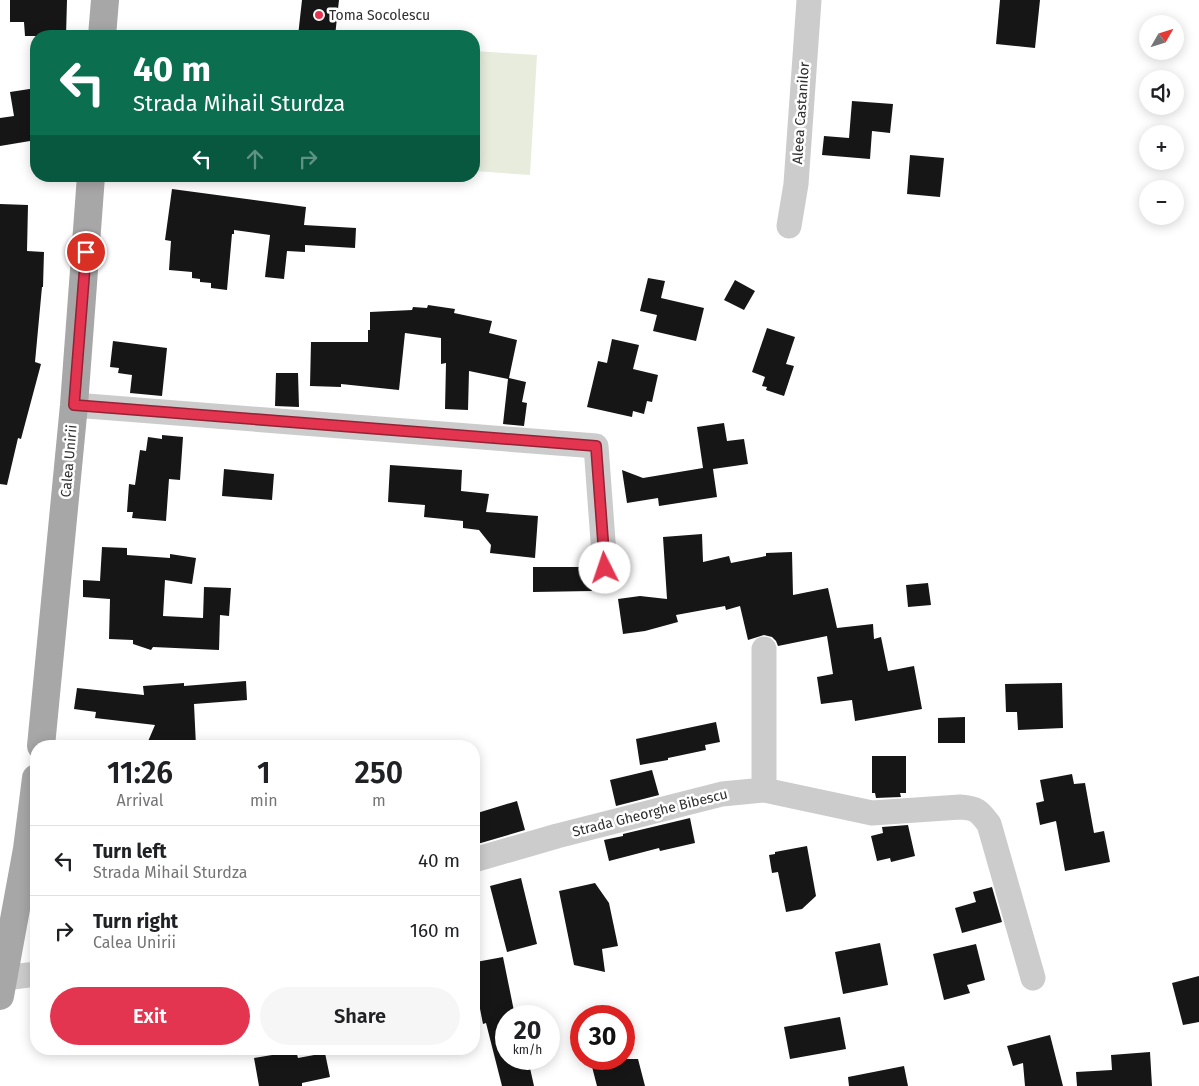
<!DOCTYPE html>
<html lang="en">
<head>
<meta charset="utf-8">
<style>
  body { margin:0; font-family:"Fira Sans",sans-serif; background:#f6f6f6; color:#202124; height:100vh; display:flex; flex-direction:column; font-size:19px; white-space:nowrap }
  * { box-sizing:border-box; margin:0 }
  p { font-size:16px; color:#757577 }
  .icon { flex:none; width:28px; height:28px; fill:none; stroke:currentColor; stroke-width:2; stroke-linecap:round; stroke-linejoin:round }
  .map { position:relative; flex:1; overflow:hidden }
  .side { position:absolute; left:30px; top:740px; width:450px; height:315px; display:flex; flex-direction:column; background:#fff; border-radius:20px; box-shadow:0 2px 12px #0003 }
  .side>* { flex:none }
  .guide { position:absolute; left:30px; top:30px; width:450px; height:152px; border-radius:20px; box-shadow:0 2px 12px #0003; background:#0b6e4f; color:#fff; overflow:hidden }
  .needle { width:32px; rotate:51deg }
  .tools { position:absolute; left:1139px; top:15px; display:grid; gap:10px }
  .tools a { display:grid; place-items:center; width:45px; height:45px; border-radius:50%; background:#fff; box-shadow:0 2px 12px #0003; font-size:25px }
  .speed { position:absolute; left:495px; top:1005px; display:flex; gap:10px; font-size:25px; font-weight:700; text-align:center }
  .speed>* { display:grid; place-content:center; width:65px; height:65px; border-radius:50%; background:#fff; box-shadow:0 2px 12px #0003; line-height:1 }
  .speed small { font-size:12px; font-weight:400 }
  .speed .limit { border:8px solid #d22; background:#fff; color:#111 }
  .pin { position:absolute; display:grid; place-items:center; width:42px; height:42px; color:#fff; margin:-21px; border:2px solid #fff; border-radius:50%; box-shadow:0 1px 5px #0007 }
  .me { position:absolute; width:55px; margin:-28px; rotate:356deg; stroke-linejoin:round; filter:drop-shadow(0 0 4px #0008) }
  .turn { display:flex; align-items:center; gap:18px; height:105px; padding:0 20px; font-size:22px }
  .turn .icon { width:65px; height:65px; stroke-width:2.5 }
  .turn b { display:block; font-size:35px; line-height:42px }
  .lanes { display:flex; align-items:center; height:48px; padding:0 20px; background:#0003; justify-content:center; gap:25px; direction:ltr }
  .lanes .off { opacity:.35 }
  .eta { display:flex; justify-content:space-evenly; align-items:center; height:85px; text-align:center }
  .eta b { font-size:30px; font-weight:600; line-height:35px }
  .action { display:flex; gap:10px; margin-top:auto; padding:10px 20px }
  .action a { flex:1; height:58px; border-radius:30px; background:#e33550; color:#fff; font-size:20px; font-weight:600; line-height:58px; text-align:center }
  .action a+a { background:#f6f6f6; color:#202124 }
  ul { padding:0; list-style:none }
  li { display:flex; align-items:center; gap:15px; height:70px; padding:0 20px; border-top:1px solid #e0e0e0 }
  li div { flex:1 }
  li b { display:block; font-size:19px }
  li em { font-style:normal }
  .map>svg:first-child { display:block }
  .green { fill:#e7ecdd }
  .building { fill:#161616 }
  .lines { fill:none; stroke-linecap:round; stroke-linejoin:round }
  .minor { stroke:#ccc; stroke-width:25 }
  .major { stroke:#a7a7a7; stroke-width:28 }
  .route-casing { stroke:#942234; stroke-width:12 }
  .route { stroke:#e33550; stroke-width:9 }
  .poi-dot { fill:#e33550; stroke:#fff; stroke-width:2 }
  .labels { text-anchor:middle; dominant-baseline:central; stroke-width:5; stroke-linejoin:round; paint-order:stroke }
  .poi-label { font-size:14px; fill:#2f2f2f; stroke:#fff; text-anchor:start }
  .street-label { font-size:14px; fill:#2f2f2f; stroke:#fff }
</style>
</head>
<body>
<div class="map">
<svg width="1199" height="1086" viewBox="0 0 1199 1086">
  <rect width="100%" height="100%" fill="#fff"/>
  <!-- green -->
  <path class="green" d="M 474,51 L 537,55 L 530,175 L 474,171 Z"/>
  <!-- building -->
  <path class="building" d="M 10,0 L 67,0 L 66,36 L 25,36 L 24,22 L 10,22 Z
    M 302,0 L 339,0 L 335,36 L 298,36 Z
    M 1000,0 L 1040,0 L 1035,48 L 996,44 Z
    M 36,88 L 36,140 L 0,146 L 0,118 L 14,116 L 10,92 Z
    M 852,101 L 893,104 L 890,133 L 872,131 L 870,159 L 822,155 L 824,136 L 849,138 Z
    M 910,155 L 944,158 L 940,197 L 907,194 Z
    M 172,189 L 306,207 L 304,225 L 356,228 L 355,248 L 305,245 L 305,252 L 287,251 L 284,279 L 265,277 L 270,235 L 234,230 L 234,234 L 232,234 L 227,290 L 211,288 L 211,283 L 200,282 L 200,279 L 192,278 L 192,272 L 169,270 L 171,241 L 165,240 Z
    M 0,204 L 28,205 L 27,251 L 44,252 L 43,287 L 42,287 L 35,362 L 41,364 L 21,439 L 18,438 L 7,485 L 0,484 Z
    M 648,278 L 665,281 L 661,298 L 704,308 L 696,341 L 653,331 L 657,315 L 640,311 Z
    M 735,280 L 755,291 L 744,310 L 724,300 Z
    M 428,305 L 455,309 L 454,313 L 492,321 L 489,333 L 517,340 L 509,378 L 526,382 L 522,402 L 527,403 L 524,426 L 503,424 L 508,379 L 469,371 L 468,410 L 445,409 L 446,363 L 441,364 L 441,338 L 405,333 L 399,390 L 341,384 L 341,387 L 310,386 L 311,342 L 368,342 L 368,330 L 370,330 L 370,312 L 412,310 L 413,307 L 427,308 Z
    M 767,328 L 795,337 L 786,364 L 794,366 L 784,396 L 766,390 L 767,387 L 762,386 L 765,377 L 752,372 Z
    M 612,339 L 639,345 L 633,369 L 658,375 L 652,402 L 647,401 L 644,414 L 633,411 L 632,417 L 587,407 L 598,361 L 607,363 Z
    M 113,341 L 167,348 L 162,396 L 130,393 L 132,375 L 118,373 L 119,368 L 110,367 Z
    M 276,373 L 298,373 L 299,407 L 275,406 Z
    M 724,423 L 727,441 L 744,439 L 748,464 L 713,469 L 717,497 L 659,506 L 658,498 L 627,503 L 622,470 L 643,478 L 703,468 L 697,427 Z
    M 162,435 L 183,437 L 180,480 L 169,479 L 166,521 L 132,518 L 133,512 L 127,512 L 129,484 L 135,485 L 140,450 L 146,451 L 148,437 L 162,439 Z
    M 390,465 L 462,470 L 461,491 L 489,494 L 486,512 L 538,516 L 535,558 L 490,553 L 491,545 L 479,530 L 463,528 L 463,521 L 424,517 L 425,505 L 388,502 Z
    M 224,469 L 274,474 L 272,500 L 222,496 Z
    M 702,534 L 703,562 L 729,556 L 731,563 L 766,556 L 766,553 L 792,552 L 793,595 L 828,588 L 837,628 L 873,624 L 874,639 L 881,637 L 888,671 L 914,666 L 922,709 L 855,721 L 852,700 L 821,704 L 817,677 L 833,674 L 827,636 L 778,646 L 776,641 L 772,637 L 764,635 L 748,640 L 740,606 L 726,610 L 725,606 L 676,615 L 678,622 L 645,631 L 623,634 L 618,599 L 640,596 L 667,599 L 663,537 Z
    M 102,547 L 127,548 L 127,555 L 170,558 L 170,554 L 196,558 L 192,584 L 165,580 L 163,616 L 203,618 L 204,587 L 231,588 L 229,616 L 220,615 L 219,650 L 153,647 L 151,650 L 133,644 L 133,640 L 109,639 L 110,599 L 83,597 L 83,580 L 100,581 Z
    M 533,567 L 590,567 L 592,591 L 533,592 Z
    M 928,583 L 931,605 L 908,607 L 906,585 Z
    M 246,681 L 247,700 L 194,704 L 196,746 L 146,746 L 155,725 L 95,718 L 96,712 L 74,709 L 77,688 L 144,695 L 143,686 L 184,683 L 184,686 Z
    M 1062,683 L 1063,728 L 1018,730 L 1017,712 L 1006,712 L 1005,684 Z
    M 965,717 L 965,743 L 938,743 L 938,718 Z
    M 716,722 L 720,742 L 705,745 L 706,750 L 668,758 L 668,760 L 640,765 L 636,739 Z
    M 872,756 L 906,756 L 906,793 L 900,793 L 901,797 L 876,798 L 875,793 L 872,793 Z
    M 652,770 L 659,795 L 616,806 L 610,780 Z
    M 1072,774 L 1074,784 L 1085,783 L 1094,833 L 1104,831 L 1110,862 L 1065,871 L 1056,821 L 1040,825 L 1036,803 L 1044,801 L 1040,780 Z
    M 517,801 L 525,830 L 474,845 L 474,814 Z
    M 690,818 L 695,843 L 660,851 L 659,848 L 609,861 L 604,840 L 623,836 L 623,834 Z
    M 908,825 L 915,856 L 891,862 L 890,858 L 877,861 L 871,836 L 883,833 L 882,827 Z
    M 807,846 L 816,896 L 802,909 L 786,912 L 778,872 L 772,873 L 769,855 L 775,854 L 775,852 Z
    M 521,878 L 537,944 L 507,952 L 490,886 Z
    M 595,883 L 609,903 L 618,946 L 602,949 L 605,972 L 574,965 L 559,891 Z
    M 992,887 L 1002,922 L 962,933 L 955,908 L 976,902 L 973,892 Z
    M 880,943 L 888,985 L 843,994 L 835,952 Z
    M 976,944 L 985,980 L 967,985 L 970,993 L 944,1000 L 933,954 Z
    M 503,957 L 515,1016 L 506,1016 L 506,1059 L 528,1059 L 534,1086 L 502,1086 L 486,1023 L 483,1024 L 474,978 L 474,971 L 477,971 L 476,962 Z
    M 1199,976 L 1199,1022 L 1183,1025 L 1172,983 Z
    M 840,1017 L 846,1049 L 790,1059 L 784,1027 Z
    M 1050,1035 L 1063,1086 L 1025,1086 L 1023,1063 L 1013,1066 L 1007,1046 Z
    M 296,1051 L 298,1058 L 325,1053 L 330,1077 L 302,1083 L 302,1086 L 259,1086 L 254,1058 Z
    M 1150,1052 L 1152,1086 L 1077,1086 L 1076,1072 L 1112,1070 L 1111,1055 Z
    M 590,1059 L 638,1059 L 645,1086 L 597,1086 Z
    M 904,1066 L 908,1086 L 849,1086 L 848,1077 Z"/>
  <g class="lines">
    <!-- minor -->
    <path class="minor" d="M 789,226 L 796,184 L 809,0
      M 74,405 L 596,446 L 605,568
      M 764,649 L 764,790
      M 474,860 L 557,836 L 722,794 L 764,790 L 872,813 L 960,807 C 977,808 979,811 989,824 L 1033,978
      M 5,978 L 36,974"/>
    <!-- major -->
    <path class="major" d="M 102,36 L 105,0
      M 41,746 L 74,405 L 91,176
      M 0,996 L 27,849 L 36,778"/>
  </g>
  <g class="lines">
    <!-- route casing -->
    <g class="route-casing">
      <path id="route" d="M 86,252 L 74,405 L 596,446 L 605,568"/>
    </g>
    <!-- route -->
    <use href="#route" class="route"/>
  </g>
  <!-- markers -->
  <circle class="poi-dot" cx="319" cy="15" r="5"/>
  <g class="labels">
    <!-- poi labels -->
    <g class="poi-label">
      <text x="329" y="15">Toma Socolescu</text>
    </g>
    <!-- street labels -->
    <g class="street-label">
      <text transform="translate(801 113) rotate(-86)">Aleea Castanilor</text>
      <text transform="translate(69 461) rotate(-85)">Calea Unirii</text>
      <text transform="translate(650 813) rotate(-14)">Strada Gheorghe Bibescu</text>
    </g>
  </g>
</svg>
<div class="tools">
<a><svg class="needle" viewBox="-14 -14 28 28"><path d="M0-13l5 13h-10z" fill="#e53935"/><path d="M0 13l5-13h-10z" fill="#757577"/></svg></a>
<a><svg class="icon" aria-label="sound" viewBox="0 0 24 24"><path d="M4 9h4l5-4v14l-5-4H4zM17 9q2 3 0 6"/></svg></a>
<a>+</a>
<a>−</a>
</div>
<div class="speed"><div>20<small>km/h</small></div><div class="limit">30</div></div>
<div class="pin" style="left:86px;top:252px;background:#d93025"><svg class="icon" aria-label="arrive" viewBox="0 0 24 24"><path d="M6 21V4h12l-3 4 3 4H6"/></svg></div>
<svg class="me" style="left:605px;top:568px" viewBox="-20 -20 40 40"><circle r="19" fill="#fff"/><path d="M0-13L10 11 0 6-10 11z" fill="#e33550"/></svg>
<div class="guide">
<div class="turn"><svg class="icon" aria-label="left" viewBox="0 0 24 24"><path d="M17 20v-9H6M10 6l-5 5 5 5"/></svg><div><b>40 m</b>Strada Mihail Sturdza</div></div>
<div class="lanes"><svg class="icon" aria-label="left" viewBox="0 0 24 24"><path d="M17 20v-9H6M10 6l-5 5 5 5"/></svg><svg class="icon off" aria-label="ahead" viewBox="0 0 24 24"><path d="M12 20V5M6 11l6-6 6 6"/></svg><svg class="icon off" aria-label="right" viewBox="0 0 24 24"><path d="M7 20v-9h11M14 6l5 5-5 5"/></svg></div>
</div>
<section class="side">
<div class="eta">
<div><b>11:26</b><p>Arrival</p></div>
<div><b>1</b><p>min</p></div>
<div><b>250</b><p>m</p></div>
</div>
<ul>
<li><svg class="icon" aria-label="left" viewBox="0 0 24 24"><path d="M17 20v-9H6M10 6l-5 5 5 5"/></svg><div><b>Turn left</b><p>Strada Mihail Sturdza</p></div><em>40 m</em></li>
<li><svg class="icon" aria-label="right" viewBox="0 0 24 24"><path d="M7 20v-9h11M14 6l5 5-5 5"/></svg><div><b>Turn right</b><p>Calea Unirii</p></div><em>160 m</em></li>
</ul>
<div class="action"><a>Exit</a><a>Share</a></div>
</section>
</div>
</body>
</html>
